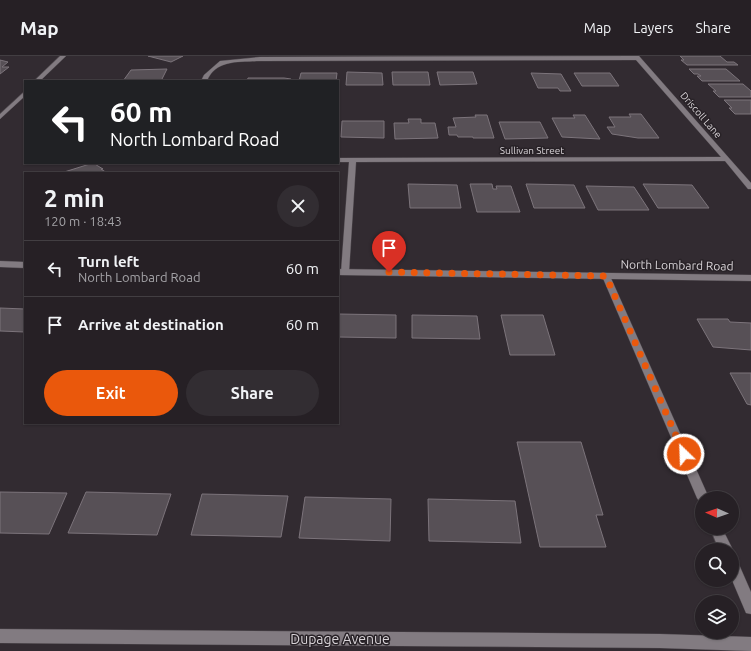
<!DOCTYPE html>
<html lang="en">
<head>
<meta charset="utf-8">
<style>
  body { margin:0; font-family:Ubuntu,sans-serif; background:#322d32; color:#f1f3f6; height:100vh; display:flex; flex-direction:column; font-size:15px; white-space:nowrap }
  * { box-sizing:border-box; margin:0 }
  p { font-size:13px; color:#a4a3a7 }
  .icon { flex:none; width:22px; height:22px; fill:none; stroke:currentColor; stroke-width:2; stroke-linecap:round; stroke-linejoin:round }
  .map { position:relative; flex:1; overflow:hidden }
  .details { position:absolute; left:24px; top:116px; width:315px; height:252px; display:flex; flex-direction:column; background:#262025; border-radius:0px; box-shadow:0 1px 3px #0004,0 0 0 1px #423e42 }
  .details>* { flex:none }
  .hud { position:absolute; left:24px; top:24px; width:315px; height:84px; border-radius:0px; box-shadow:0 1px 3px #0004,0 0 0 1px #423e42; background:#202124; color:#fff; overflow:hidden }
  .needle { width:26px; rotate:272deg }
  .buttons { position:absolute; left:695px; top:435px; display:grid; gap:8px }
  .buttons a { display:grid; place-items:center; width:44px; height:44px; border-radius:50%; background:#262025; box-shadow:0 1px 3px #0004,0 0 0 1px #423e42; font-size:20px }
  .pin { position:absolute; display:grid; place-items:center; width:34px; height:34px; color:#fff; margin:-41px -17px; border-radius:50% 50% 50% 0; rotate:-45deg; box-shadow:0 0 4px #0007 }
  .pin .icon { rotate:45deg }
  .me { position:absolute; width:44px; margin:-22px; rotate:336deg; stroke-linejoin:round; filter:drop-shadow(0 0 3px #0008) }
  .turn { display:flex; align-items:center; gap:14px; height:84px; padding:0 20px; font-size:18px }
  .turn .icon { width:52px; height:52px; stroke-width:2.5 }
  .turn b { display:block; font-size:28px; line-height:34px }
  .round { display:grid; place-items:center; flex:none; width:42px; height:42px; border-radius:21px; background:#322d32 }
  .head { display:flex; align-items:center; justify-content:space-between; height:68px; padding:0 20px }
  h1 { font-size:24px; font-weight:600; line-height:30px }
  .action { display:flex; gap:8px; margin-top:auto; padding:8px 20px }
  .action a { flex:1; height:46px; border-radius:24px; background:#ea580c; color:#fff; font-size:16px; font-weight:600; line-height:46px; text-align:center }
  .action a+a { background:#322d32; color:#f1f3f6 }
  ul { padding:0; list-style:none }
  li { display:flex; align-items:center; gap:12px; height:56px; padding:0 20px; border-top:1px solid #423e42 }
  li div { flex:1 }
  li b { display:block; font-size:15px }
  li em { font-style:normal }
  header { display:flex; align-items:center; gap:24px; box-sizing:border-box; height:56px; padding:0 20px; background:#262025; border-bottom:1px solid #423e42 }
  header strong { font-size:19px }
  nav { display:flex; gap:22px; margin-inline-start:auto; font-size:14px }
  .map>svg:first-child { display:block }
  .building { fill:#575056; stroke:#7c747b }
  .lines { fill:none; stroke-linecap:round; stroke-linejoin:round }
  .minor-casing { stroke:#4c464b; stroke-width:1 }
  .tertiary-casing { stroke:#4c464b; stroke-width:1 }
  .minor { fill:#827b81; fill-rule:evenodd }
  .tertiary { fill:#827b81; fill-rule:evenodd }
  .route { stroke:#ea580c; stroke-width:7; stroke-dasharray:0 12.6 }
  .labels { text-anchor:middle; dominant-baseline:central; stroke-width:3; stroke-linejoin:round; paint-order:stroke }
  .far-street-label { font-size:10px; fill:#d9d4d8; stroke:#282227 }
  .street-label { font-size:12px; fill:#d9d4d8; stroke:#282227 }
  .near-street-label { font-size:14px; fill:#d9d4d8; stroke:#282227 }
</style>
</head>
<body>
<header>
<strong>Map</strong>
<nav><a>Map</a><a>Layers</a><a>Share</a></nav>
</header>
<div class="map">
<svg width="751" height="595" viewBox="0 0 751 595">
  <rect width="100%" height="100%" fill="#322b31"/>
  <!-- building -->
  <path class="building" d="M 148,0 L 183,0 L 171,6 Z
    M 680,0 L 720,0 L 727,6 L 734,6 L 738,9 L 687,9 L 681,4 L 684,4 Z
    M 0,4 L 8,6 L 2,11 L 9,11 L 0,18 Z
    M 167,13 L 161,25 L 123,25 L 131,14 Z
    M 689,13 L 726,13 L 740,25 L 702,25 L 697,20 L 701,20 L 698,18 L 694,18 Z
    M 347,16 L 382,17 L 383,29 L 346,29 Z
    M 392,16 L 428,16 L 430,29 L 393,29 Z
    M 437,16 L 473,16 L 477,28 L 440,29 Z
    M 301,17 L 337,17 L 336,25 L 299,25 Z
    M 531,17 L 561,18 L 571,35 L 560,35 L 558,32 L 538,32 Z
    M 574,17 L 610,17 L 619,30 L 582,30 Z
    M 248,22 L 284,22 L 291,23 L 291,25 L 247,25 Z
    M 708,28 L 743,28 L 751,35 L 751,41 L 719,41 L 713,35 L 716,35 Z
    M 724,44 L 751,44 L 751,58 L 735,58 L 729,52 L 732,52 Z
    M 629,58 L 641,58 L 659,82 L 638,82 L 612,78 L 607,71 L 615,71 L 609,61 L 631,61 Z
    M 475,59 L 487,59 L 494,82 L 473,82 L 473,81 L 458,81 L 457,79 L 449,79 L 448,71 L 456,71 L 453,62 L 476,61 Z
    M 573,59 L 585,59 L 600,83 L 562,81 L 552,62 L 575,62 Z
    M 408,63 L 421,63 L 421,67 L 435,67 L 438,82 L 395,83 L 394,67 L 409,67 Z
    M 342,65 L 384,65 L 384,82 L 341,81 Z
    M 499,66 L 540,66 L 548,82 L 505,83 Z
    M 93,107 L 103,113 L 101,113 L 107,117 L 61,117 Z
    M 408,128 L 457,129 L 461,152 L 410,152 Z
    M 470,128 L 492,128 L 493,133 L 497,133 L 496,130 L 511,130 L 520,156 L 477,156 Z
    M 526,128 L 574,129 L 585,152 L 534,152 Z
    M 643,128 L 692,129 L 709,152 L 658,152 Z
    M 586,130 L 634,131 L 649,154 L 598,154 Z
    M 0,252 L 25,253 L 25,276 L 0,275 Z
    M 338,258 L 396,259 L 396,282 L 338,281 Z
    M 412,259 L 477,260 L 480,283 L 412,282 Z
    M 501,259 L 543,259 L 555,299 L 510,299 Z
    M 697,263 L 728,263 L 730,266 L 751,267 L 751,294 L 713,291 Z
    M 730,317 L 751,317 L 751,349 L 747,348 Z
    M 517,386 L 581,386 L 603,459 L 596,459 L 606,491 L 540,491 Z
    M 0,436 L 67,437 L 49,478 L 0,477 Z
    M 86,436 L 171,438 L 157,479 L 68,477 Z
    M 202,438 L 288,440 L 281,481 L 191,479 Z
    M 305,441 L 391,443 L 390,485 L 299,482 Z
    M 428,443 L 515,445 L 521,487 L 429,485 Z"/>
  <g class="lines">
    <!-- minor casing -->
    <g class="minor-casing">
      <path id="minor" d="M 60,0 L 66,0 L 40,25 L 34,25 Z
        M 639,0 L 751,127 L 751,133 L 748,133 L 725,105 L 356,106 L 349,216 L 345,219 L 341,216 L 349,106 L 338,106 L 338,102 L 721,101 L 636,4 L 260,5 C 241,6 215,3 207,25 L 201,25 L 204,19 L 220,5 L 260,1 Z
        M 25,35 L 25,40 L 0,63 L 0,58 Z
        M 606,217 L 610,220 L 709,442 L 702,442 L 702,447 L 699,445 L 697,442 L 602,220 Z
        M 710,472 L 722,472 L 733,494 L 732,495 L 732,494 L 719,494 Z
        M 732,502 L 737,504 L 751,536 L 751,558 L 746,557 L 732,524 Z
        M 0,573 L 660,578 L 751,581 L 751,595 L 660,592 L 0,587 Z"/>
    </g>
    <!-- tertiary casing -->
    <g class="tertiary-casing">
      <path id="tertiary" d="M 0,205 L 25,206 L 25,212 L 0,211 Z
        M 338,213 L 751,219 L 751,225 L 338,219 Z"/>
    </g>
    <!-- minor -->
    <use href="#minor" class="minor"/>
    <!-- tertiary -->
    <use href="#tertiary" class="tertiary"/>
  </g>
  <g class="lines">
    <!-- route -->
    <path class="route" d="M 389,216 L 606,220 L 684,398"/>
  </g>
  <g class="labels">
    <!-- far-street labels -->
    <g class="far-street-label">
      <text transform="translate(701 59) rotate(49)">Driscoll Lane</text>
      <text x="532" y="94">Sullivan Street</text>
    </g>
    <!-- street labels -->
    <g class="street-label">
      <text transform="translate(677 209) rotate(1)">North Lombard Road</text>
    </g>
    <!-- near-street labels -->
    <g class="near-street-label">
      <text x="340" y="583">Dupage Avenue</text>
    </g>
  </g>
</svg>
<div class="buttons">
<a><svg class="needle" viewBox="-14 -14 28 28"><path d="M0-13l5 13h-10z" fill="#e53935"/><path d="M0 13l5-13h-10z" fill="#a4a3a7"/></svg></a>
<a><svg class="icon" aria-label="search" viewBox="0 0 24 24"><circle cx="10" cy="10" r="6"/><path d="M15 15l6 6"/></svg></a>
<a><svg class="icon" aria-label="layers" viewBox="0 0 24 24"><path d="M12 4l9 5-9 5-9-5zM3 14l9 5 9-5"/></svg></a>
</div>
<div class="pin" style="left:389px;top:216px;background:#d93025"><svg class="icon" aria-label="arrive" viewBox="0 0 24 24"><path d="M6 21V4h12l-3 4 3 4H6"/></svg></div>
<svg class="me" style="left:684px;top:398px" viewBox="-20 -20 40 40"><circle r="17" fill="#ea580c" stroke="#fff" stroke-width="3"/><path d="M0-11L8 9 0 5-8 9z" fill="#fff"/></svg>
<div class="hud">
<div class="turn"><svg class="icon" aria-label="left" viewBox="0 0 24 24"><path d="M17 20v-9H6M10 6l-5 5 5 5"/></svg><div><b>60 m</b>North Lombard Road</div></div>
</div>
<section class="details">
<div class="head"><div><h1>2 min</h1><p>120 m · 18:43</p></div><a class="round"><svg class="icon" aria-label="close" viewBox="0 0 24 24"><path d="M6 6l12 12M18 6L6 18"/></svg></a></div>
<ul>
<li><svg class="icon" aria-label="left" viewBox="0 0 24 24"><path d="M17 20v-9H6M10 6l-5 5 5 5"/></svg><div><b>Turn left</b><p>North Lombard Road</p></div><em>60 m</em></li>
<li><svg class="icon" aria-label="arrive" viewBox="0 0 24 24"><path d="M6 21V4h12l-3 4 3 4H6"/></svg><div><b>Arrive at destination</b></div><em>60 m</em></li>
</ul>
<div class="action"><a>Exit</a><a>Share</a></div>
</section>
</div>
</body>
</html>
